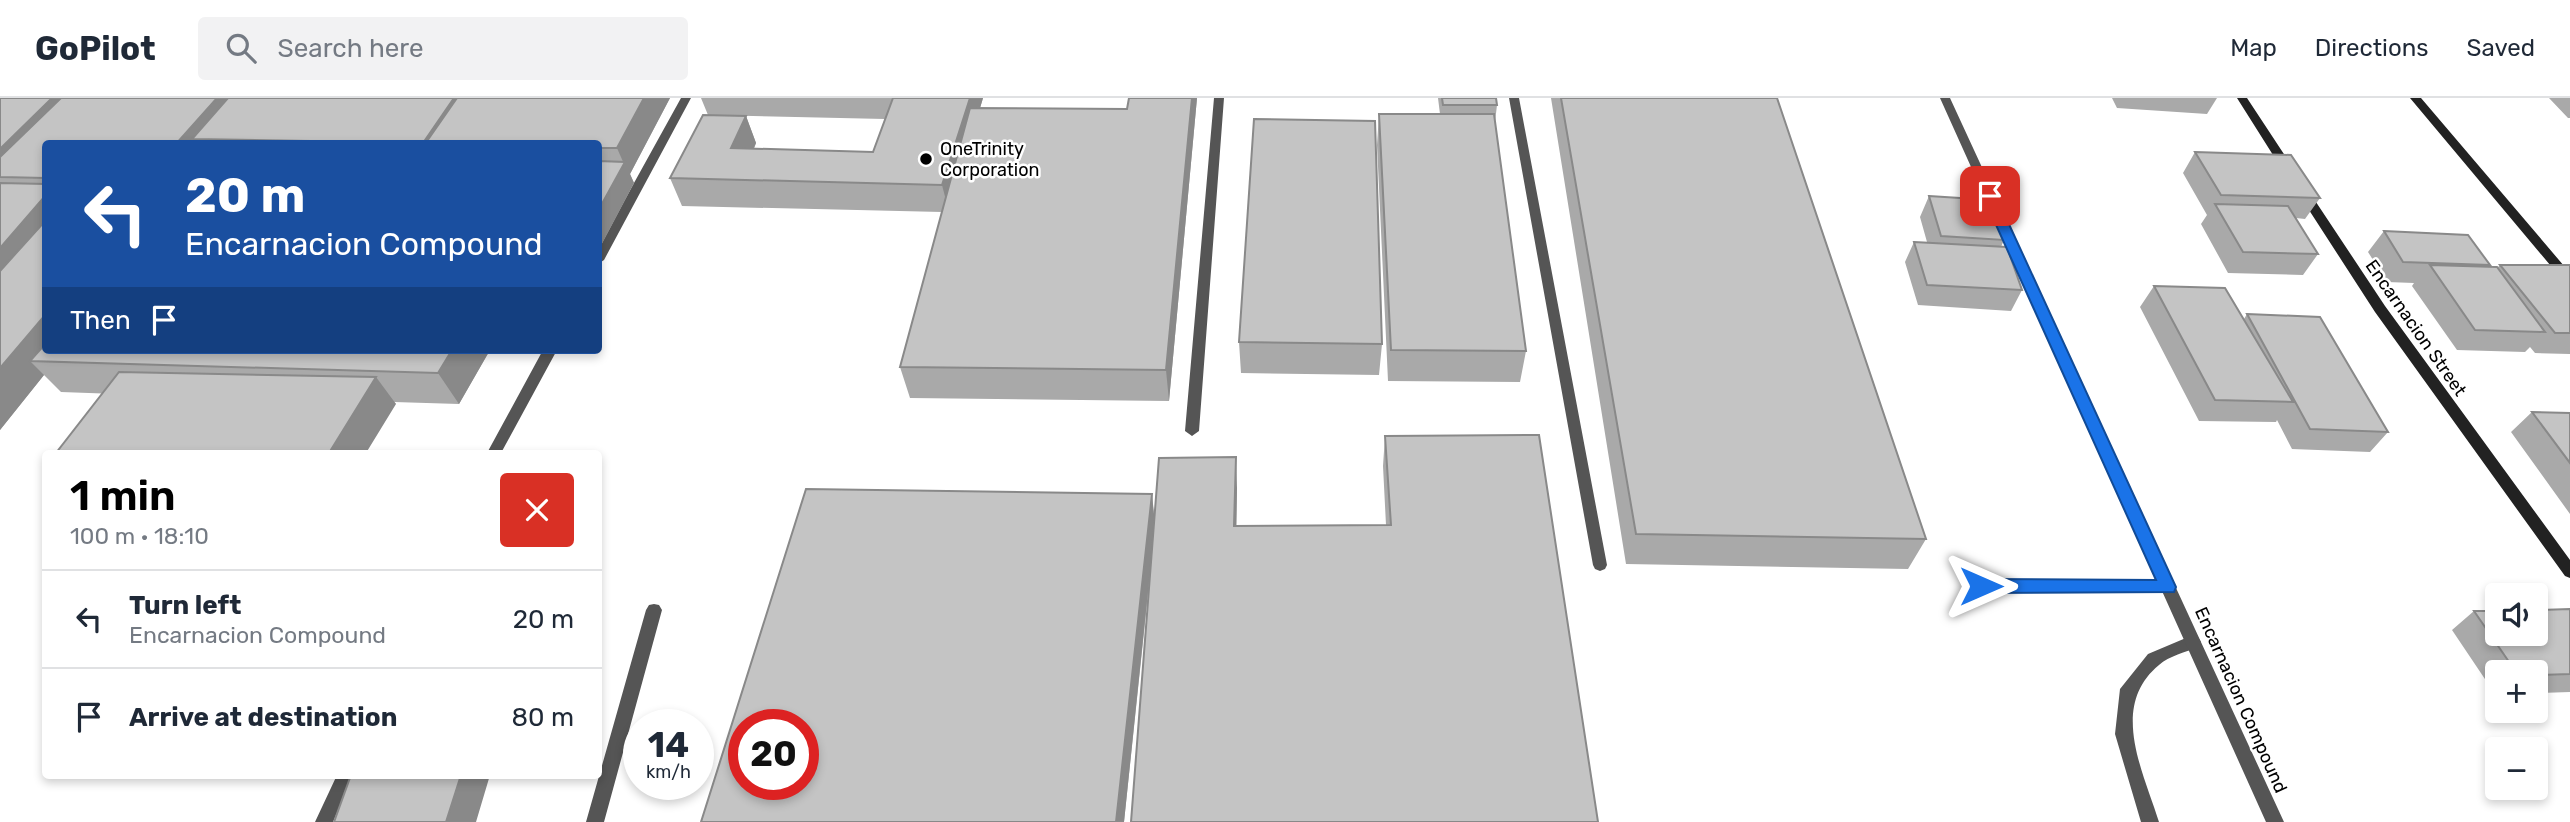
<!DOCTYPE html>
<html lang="en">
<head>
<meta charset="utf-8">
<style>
  body { margin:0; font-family:Rubik,sans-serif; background:#f2f2f3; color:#1f2937; height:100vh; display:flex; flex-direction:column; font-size:26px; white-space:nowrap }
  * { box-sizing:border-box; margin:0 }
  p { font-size:23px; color:#747a83 }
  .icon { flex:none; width:38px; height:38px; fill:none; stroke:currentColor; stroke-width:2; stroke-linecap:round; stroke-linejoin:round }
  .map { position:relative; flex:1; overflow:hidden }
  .panel { position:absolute; left:42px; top:352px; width:560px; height:329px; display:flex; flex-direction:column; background:#fff; border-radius:7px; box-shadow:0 4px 10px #0003 }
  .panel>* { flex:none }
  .top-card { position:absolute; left:42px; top:42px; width:560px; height:214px; border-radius:7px; box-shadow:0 4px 10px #0003; background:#1a4fa0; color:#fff; overflow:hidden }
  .controls { position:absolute; left:2485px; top:485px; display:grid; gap:14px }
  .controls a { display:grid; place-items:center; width:63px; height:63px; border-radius:7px; background:#fff; box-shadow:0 4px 10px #0003; font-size:35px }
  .speed { position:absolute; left:623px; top:611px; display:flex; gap:14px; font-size:35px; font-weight:700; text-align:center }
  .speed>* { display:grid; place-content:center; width:91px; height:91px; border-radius:50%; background:#fff; box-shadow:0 4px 10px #0003; line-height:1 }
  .speed small { font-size:18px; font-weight:400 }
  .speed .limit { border:10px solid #d22; background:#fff; color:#111 }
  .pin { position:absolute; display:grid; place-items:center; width:60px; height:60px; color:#fff; margin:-30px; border-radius:14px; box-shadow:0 4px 10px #0006 }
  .me { position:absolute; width:77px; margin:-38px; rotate:90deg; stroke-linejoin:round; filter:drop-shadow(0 0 5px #0008) }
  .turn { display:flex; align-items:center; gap:24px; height:147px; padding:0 28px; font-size:32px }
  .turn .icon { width:91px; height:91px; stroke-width:2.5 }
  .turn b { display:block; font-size:49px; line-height:60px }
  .then { display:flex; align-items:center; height:66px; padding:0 28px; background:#0003; gap:14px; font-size:26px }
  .round { display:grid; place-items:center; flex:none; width:74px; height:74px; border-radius:7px; background:#f2f2f3 }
  .head { display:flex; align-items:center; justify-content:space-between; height:119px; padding:0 28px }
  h1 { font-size:42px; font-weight:600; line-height:52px; color:#000 }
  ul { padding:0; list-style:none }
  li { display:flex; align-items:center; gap:21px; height:98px; padding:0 28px; border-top:2px solid #e0e1e3 }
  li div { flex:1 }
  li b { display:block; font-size:26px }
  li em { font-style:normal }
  header { display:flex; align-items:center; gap:42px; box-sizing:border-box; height:98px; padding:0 35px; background:#fff; border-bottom:2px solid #e0e1e3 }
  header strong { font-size:33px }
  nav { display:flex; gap:38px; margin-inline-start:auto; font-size:24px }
  .search { width:490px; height:63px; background:#f2f2f3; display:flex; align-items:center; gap:18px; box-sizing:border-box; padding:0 24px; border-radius:7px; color:#747a83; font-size:26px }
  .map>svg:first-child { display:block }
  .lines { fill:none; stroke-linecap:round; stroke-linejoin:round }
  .lane { fill:#555; fill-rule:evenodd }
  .street { fill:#555; fill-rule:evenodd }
  .secondary { fill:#222; fill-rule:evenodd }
  .wall { fill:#a9a9a9 }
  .shaded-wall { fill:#898989 }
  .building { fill:#c4c4c4; stroke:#898989; stroke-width:2; fill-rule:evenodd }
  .route { fill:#1a73e8; stroke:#114b97; stroke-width:2 }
  .poi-dot { fill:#000; stroke:#fff; stroke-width:2.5 }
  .labels { text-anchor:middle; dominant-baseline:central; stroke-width:5; stroke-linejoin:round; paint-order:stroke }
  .poi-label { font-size:18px; fill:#000; stroke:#fff; text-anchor:start }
  .street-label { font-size:18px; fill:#000; stroke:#fff }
</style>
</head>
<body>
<header>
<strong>GoPilot</strong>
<div class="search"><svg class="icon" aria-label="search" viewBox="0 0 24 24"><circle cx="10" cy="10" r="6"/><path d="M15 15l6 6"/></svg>Search here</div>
<nav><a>Map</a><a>Directions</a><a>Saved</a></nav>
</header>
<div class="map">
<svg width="2570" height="724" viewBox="0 0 2570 724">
  <rect width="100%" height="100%" fill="#fff"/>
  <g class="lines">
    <!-- lane -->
    <path class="lane" d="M 1981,482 L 2168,483 L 2173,485 L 2176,489 L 2173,493 L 2168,495 L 1981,494 L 1976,492 L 1973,488 L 1976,484 Z
      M 2193,537 L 2198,539 L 2201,544 L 2198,549 C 2186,554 2169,558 2159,567 C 2109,608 2143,673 2159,724 L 2141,724 L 2115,636 L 2120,591 L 2148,556 Z"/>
    <!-- street -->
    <path class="street" d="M 681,0 L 691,0 L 604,162 L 598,166 L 598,150 Z
      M 1214,0 L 1224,0 L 1199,333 L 1192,338 L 1185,333 Z
      M 1509,0 L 1519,0 L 1607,467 L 1605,471 L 1600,473 L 1595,471 L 1593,467 Z
      M 1940,0 L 1950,0 L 2284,724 L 2266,724 Z
      M 543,252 L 557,252 L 501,355 L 487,355 Z
      M 654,506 L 659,507 L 662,512 L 604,724 L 586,724 L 646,512 L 649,507 Z
      M 337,677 L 353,677 L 333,724 L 315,724 Z"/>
    <!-- secondary -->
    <path class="secondary" d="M 2237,0 L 2247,0 L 2295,73 L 2293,76 L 2285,76 Z
      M 2410,0 L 2421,0 L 2570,175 L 2570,187 L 2566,186 Z
      M 2304,91 L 2308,92 L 2385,208 L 2570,462 L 2570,480 L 2565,478 L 2375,214 L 2298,95 Z"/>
  </g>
  <!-- wall -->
  <path class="wall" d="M 0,0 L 670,0 L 630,76 L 634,85 L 598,153 L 598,46 L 46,46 L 46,252 L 490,252 L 459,306 L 394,304 L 396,306 L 61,294 L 44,277 L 0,332 Z
    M 701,0 L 983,0 L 980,10 L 1127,11 L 1129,0 L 1197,0 L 1169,303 L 910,300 L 900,269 L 942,114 L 682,108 L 670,80 L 746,18 L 756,45 L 754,51 L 873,54 L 885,21 L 708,17 Z
    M 1438,0 L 1496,0 L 1497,7 L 1495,24 L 1526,253 L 1520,284 L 1388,283 L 1377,47 L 1379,16 L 1440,16 Z
    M 1551,0 L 1777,0 L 1926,441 L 1908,471 L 1626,466 Z
    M 2112,0 L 2217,0 L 2207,16 L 2117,10 Z
    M 2549,0 L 2570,0 L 2570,20 L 2568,20 Z
    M 2195,54 L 2320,100 L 2305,121 L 2296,120 L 2318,156 L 2303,177 L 2228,175 L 2201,126 L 2207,117 L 2183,75 Z
    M 1929,98 L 2004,142 L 2001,149 L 2022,192 L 2011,213 L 1918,207 L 1905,164 L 1914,144 L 1927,144 L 1920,119 Z
    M 2384,133 L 2490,167 L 2489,169 L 2497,170 L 2500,167 L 2570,167 L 2570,256 L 2535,255 L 2530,249 L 2525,254 L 2457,252 L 2412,188 L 2414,185 L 2387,184 L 2368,154 Z
    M 2154,188 L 2244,221 L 2247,216 L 2388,334 L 2370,354 L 2292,351 L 2277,322 L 2276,324 L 2199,323 L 2140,209 Z
    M 1239,244 L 1382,246 L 1379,277 L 1241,275 Z
    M 2532,314 L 2570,315 L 2570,416 L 2511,334 Z
    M 1385,338 L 1598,724 L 1151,468 L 1124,724 L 701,724 L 1152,396 L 1154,420 L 1237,390 L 1236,428 L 1386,427 L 1383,368 Z
    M 2570,511 L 2570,594 L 2536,595 L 2536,574 L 2497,574 L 2497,596 L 2495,596 L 2452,532 L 2474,513 Z"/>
  <!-- shaded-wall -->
  <path class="shaded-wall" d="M 52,0 L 100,0 L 0,79 L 0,51 Z
    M 217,0 L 260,0 L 192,41 L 196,46 L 176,46 Z
    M 454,0 L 487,0 L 456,46 L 423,46 Z
    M 644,0 L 670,0 L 630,76 L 634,85 L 598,153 L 598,113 L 624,66 L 617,50 Z
    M 970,0 L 983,0 L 949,114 L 942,87 Z
    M 1192,0 L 1197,0 L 1169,303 L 1166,272 Z
    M 746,18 L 756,45 L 741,77 L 731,50 Z
    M 46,97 L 46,162 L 0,218 L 0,150 Z
    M 46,216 L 46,252 L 30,263 L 44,277 L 0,332 L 0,270 Z
    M 452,252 L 490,252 L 459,306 L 438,275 Z
    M 376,279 L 396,306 L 366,355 L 329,355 Z
    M 1236,359 L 1237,390 L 1236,457 L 1234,428 Z
    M 1152,396 L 1155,426 L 1124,724 L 1116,724 Z
    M 461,677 L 490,677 L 476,724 L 446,724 Z"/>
  <!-- building -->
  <path class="building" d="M 0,0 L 52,0 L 0,51 Z
    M 61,0 L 217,0 L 176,46 L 46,46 L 46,80 L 0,79 L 0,59 Z
    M 228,0 L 454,0 L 423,45 L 192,41 Z
    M 457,0 L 644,0 L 617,50 L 598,50 L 598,46 L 425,46 Z
    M 893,0 L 970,0 L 942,87 L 670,80 L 703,17 L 746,18 L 731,50 L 873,54 Z
    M 1129,0 L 1192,0 L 1166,272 L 900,269 L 970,10 L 1127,11 Z
    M 1442,0 L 1496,0 L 1497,7 L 1443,7 Z
    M 1561,0 L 1777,0 L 1926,441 L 1636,436 Z
    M 1379,16 L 1494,16 L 1526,253 L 1391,252 Z
    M 1254,21 L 1375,23 L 1382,246 L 1239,244 Z
    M 191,43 L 311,46 L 189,46 Z
    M 2195,54 L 2291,57 L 2320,100 L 2221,97 Z
    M 598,63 L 625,64 L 598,113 Z
    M 0,85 L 46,86 L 46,97 L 0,150 Z
    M 1929,98 L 1991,102 L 2004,142 L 1941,138 Z
    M 2215,106 L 2288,108 L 2318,156 L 2243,154 Z
    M 46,122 L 46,216 L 0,270 L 0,173 Z
    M 2384,133 L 2468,137 L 2490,167 L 2403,164 Z
    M 1914,144 L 2007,149 L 2022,192 L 1927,187 Z
    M 2430,167 L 2497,169 L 2545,234 L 2475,232 Z
    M 2500,167 L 2570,167 L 2570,235 L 2555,235 Z
    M 2154,188 L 2225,190 L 2293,304 L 2215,302 Z
    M 2247,216 L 2320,219 L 2388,334 L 2310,331 Z
    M 46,245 L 46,252 L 452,252 L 438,275 L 30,263 Z
    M 119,274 L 376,279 L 329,355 L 56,355 Z
    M 2532,314 L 2570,315 L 2570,365 Z
    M 1539,337 L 1598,724 L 1131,724 L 1159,360 L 1236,359 L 1234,428 L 1391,427 L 1385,338 Z
    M 806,391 L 1152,396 L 1116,724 L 701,724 ZM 744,626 L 803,626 L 803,686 L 744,686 Z
    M 2570,511 L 2570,576 L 2536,577 L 2536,574 L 2516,574 L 2474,513 L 2497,513 L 2497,536 L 2536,536 L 2536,512 Z
    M 351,677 L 461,677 L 446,724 L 334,724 Z"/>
  <!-- route -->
  <path class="route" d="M 1990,94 L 1996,98 L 2176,489 L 2174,494 L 1981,495 L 1975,493 L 1973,488 L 1975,483 L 1981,481 L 2156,482 L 1983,98 Z"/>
  <!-- markers -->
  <circle class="poi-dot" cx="926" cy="61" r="7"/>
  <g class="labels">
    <!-- poi labels -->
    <g class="poi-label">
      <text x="940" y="51">OneTrinity<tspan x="940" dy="21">Corporation</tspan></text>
    </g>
    <!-- street labels -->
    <g class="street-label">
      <text transform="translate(2416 230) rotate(55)">Encarnacion Street</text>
      <text transform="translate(2241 602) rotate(66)">Encarnacion Compound</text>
    </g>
  </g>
</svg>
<div class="controls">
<a><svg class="icon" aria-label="sound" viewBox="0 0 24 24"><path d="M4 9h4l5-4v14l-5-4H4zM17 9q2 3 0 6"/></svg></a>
<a>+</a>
<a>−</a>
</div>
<div class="speed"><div>14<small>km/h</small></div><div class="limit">20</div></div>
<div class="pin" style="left:1990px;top:98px;background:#d93025"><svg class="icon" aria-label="arrive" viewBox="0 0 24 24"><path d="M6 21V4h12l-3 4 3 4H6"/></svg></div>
<svg class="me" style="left:1981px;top:488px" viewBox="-20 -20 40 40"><path d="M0-17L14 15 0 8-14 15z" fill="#1a73e8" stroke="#fff" stroke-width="4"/></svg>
<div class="top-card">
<div class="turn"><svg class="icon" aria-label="left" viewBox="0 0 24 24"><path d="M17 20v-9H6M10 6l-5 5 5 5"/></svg><div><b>20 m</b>Encarnacion Compound</div></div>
<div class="then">Then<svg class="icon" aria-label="arrive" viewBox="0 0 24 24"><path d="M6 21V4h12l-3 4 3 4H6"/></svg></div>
</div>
<section class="panel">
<div class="head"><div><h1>1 min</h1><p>100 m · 18:10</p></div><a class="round" style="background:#d93025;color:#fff"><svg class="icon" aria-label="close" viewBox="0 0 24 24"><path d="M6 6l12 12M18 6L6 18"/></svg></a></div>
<ul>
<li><svg class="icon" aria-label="left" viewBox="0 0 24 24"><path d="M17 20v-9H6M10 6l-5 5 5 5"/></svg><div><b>Turn left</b><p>Encarnacion Compound</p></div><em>20 m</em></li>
<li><svg class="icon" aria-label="arrive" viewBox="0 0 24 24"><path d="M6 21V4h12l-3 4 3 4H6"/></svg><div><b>Arrive at destination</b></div><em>80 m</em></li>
</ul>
</section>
</div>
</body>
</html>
